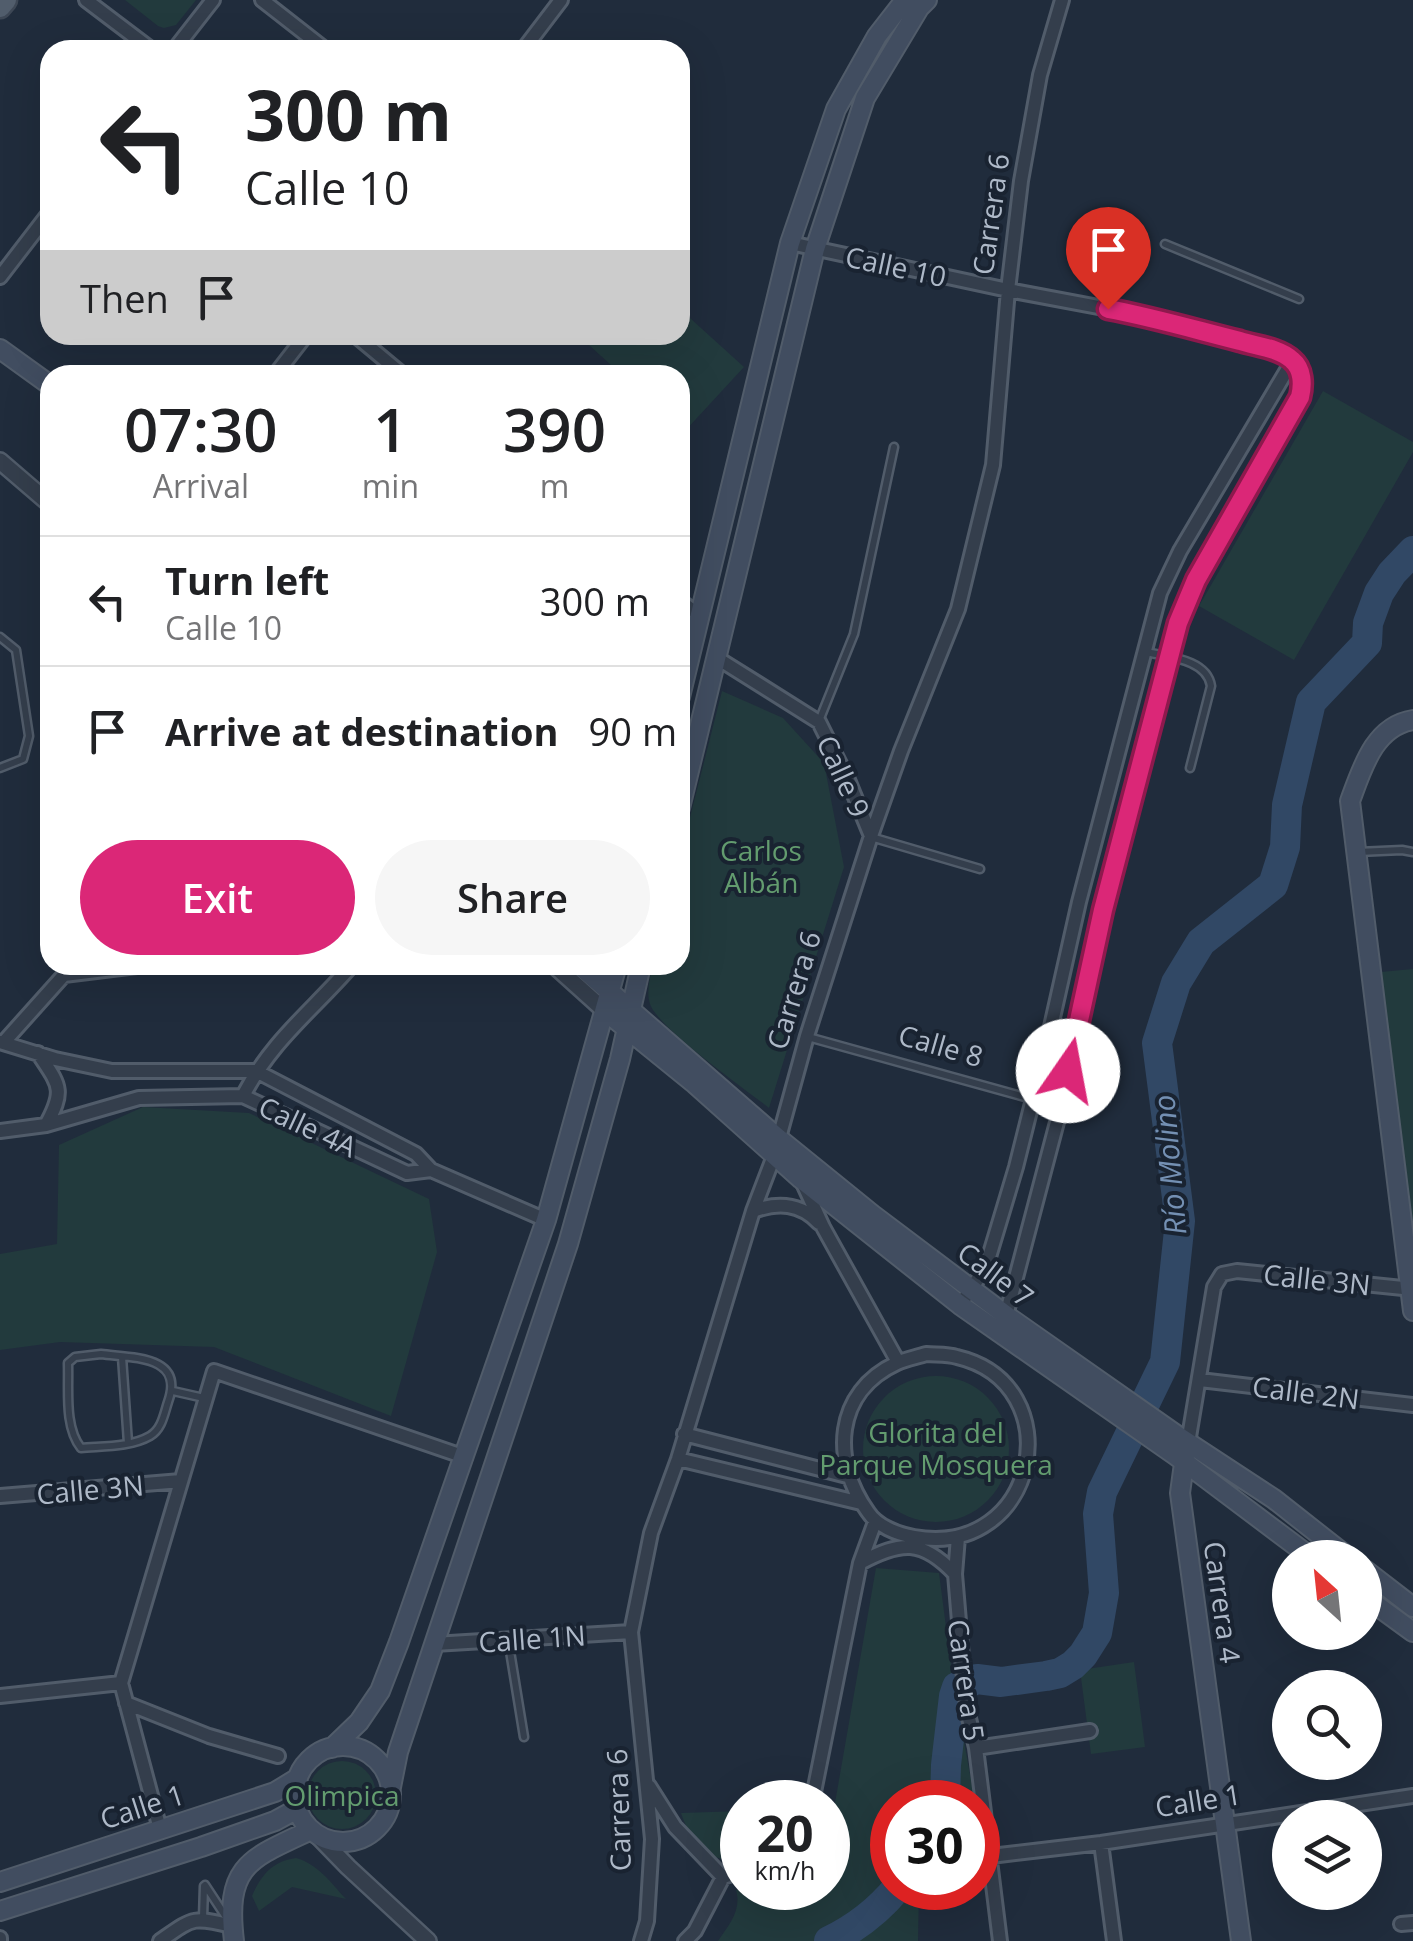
<!DOCTYPE html>
<html lang="en">
<head>
<meta charset="utf-8">
<style>
  body { margin:0; font-family:"Open Sans",sans-serif; background:#f6f6f6; color:#202124; height:100vh; display:flex; flex-direction:column; font-size:38px; white-space:nowrap }
  * { box-sizing:border-box; margin:0 }
  p { font-size:32px; color:#757577 }
  .icon { flex:none; width:55px; height:55px; fill:none; stroke:currentColor; stroke-width:2; stroke-linecap:round; stroke-linejoin:round }
  .map { position:relative; flex:1; overflow:hidden }
  .panel { position:absolute; left:40px; top:365px; width:650px; height:610px; display:flex; flex-direction:column; background:#fff; border-radius:30px; box-shadow:0 10px 40px #0002 }
  .panel>* { flex:none }
  .banner { position:absolute; left:40px; top:40px; width:650px; height:305px; border-radius:30px; box-shadow:0 10px 40px #0002; background:#fff; color:#202124; overflow:hidden }
  .needle { width:65px; rotate:333deg }
  .tools { position:absolute; left:1272px; top:1540px; display:grid; gap:20px }
  .tools a { display:grid; place-items:center; width:110px; height:110px; border-radius:50%; background:#fff; box-shadow:0 10px 40px #0002; font-size:50px }
  .speed { position:absolute; left:720px; top:1780px; display:flex; gap:20px; font-size:50px; font-weight:700; text-align:center }
  .speed>* { display:grid; place-content:center; width:130px; height:130px; border-radius:50%; background:#fff; box-shadow:0 10px 40px #0002; line-height:1 }
  .speed small { font-size:25px; font-weight:400 }
  .speed .limit { border:15px solid #d22; background:#fff; color:#111 }
  .pin { position:absolute; display:grid; place-items:center; width:85px; height:85px; color:#fff; margin:-102px -42px; border-radius:50% 50% 50% 0; rotate:-45deg; box-shadow:0 0 10px #0007 }
  .pin .icon { rotate:45deg }
  .me { position:absolute; width:110px; margin:-55px; rotate:12deg; stroke-linejoin:round; filter:drop-shadow(0 0 8px #0008) }
  .turn { display:flex; align-items:center; gap:35px; height:210px; padding:0 40px; font-size:45px }
  .turn .icon { width:130px; height:130px; stroke-width:2.5 }
  .turn b { display:block; font-size:70px; line-height:85px }
  .then { display:flex; align-items:center; height:95px; padding:0 40px; background:#0003; gap:20px; font-size:38px }
  .eta { display:flex; justify-content:space-evenly; align-items:center; height:170px; text-align:center }
  .eta b { font-size:60px; font-weight:600; line-height:70px }
  .cta { display:flex; gap:20px; margin-top:auto; padding:20px 40px }
  .cta a { flex:1; height:115px; border-radius:60px; background:#db2777; color:#fff; font-size:40px; font-weight:600; line-height:115px; text-align:center }
  .cta a+a { background:#f6f6f6; color:#202124 }
  ul { padding:0; list-style:none }
  li { display:flex; align-items:center; gap:30px; height:130px; padding:0 40px; border-top:2px solid #e0e0e0 }
  li div { flex:1 }
  li b { display:block; font-size:38px }
  li em { font-style:normal }
  .map>svg:first-child { display:block }
  .green { fill:#223a3d }
  .lines { fill:none; stroke-linecap:round; stroke-linejoin:round }
  .river { stroke:#314865; stroke-width:30 }
  .service-casing { stroke:#515c6a; stroke-width:11 }
  .minor-casing { stroke:#515c6a; stroke-width:18 }
  .tertiary-casing { stroke:#515c6a; stroke-width:20 }
  .secondary-casing { stroke:#515c6a; stroke-width:22 }
  .primary-casing { stroke:#3d4755; stroke-width:25 }
  .service { stroke:#343e4c; stroke-width:6 }
  .minor { stroke:#343e4c; stroke-width:12 }
  .tertiary { stroke:#343e4c; stroke-width:15 }
  .secondary { stroke:#414d60; stroke-width:18 }
  .primary { stroke:#515d6c; stroke-width:20 }
  .route-casing { stroke:#8e194d; stroke-width:25 }
  .route { stroke:#db2777; stroke-width:18 }
  .labels { text-anchor:middle; dominant-baseline:central; stroke-width:8; stroke-linejoin:round; paint-order:stroke }
  .street-label { font-size:28px; fill:#aeb9c8; stroke:#192331 }
  .park-label { font-size:28px; fill:#639c6f; stroke:#192331 }
  .water-label { font-size:30px; font-style:italic; fill:#7490b3; stroke:#192331 }
</style>
</head>
<body>
<div class="map">
<svg width="1413" height="1941" viewBox="0 0 1413 1941">
  <rect width="100%" height="100%" fill="#202c3c"/>
  <!-- green -->
  <path class="green" d="M 125,0 L 196,0 L 176,25 L 164,28 L 158,26 Z
    M 680,309 L 744,367 L 684,432 L 680,428 L 680,375 L 622,375 L 579,336 L 680,335 Z
    M 1323,391 L 1413,442 L 1413,452 L 1294,660 L 1199,606 Z
    M 722,691 L 783,718 L 824,763 L 844,867 L 769,1108 C 745,1089 658,1028 650,1004 C 646,991 650,977 653,965 L 680,965 L 680,857 Z
    M 1413,969 L 1413,1229 L 1411,1233 L 1370,973 Z
    M 143,1107 L 249,1113 L 429,1199 L 437,1252 L 391,1416 L 214,1347 L 60,1342 L 0,1350 L 0,1254 L 57,1244 L 59,1145 Z
    M863 1449a73 73 0 1 1 146 0a73 73 0 1 1-146 0Z
    M 876,1568 L 939,1573 L 953,1681 L 975,1802 L 892,1802 L 892,1888 L 919,1888 L 918,1941 L 718,1941 C 729,1925 742,1910 736,1890 L 746,1888 L 828,1888 L 828,1843 Z
    M 1134,1662 L 1145,1747 L 1091,1754 L 1080,1670 Z
    M308 1795a34 34 0 1 1 68 0a34 34 0 1 1-68 0Z
    M 742,1811 L 742,1859 C 710,1866 690,1840 681,1813 Z
    M 296,1858 C 318,1864 331,1883 346,1899 L 292,1887 L 259,1911 L 252,1896 C 261,1875 273,1861 296,1858 Z"/>
  <g class="lines">
    <!-- river -->
    <path class="river" d="M 945,1802 L 946,1765 L 954,1696 L 957,1687 L 977,1679 L 1001,1682 L 1046,1676 L 1060,1673 L 1073,1665 L 1083,1655 L 1097,1633 L 1104,1593 L 1098,1514 L 1102,1492 L 1165,1362 L 1180,1221 L 1157,1043 L 1176,983 L 1201,942 L 1273,885 L 1285,847 L 1287,805 L 1311,702 L 1367,643 L 1368,623 L 1379,593 L 1392,573 L 1413,551
      M 829,1941 C 856,1928 878,1911 897,1888"/>
    <!-- service casing -->
    <g class="service-casing">
      <path id="service" d="M 1165,244 L 1299,299
        M 0,637 L 16,650 L 29,736 L 23,759 L 0,768
        M 1146,652 C 1168,657 1207,659 1211,686 L 1190,768
        M 819,721 L 854,634 L 894,447
        M 871,837 L 980,869
        M 1358,852 L 1402,850 L 1413,852
        M 808,1037 L 1061,1107
        M 101,1354 C 132,1358 185,1355 168,1402 C 164,1414 162,1429 150,1436 C 131,1447 103,1446 81,1448 C 64,1427 69,1390 68,1363 L 75,1357 Z
        M 122,1357 L 128,1443
        M 173,1391 L 204,1398
        M 508,1639 L 524,1737
        M 205,1885 L 226,1917
        M 203,1918 L 204,1886"/>
    </g>
    <!-- minor casing -->
    <g class="minor-casing">
      <path id="minor" d="M 86,0 L 152,50
        M 262,0 L 326,50
        M 174,50 L 213,0
        M 523,50 L 561,0
        M 790,243 L 1008,290 L 1141,315 L 1272,350 L 1293,360
        M 0,277 L 50,212
        M 355,335 L 403,375
        M 275,375 L 306,335
        M 680,601 L 699,615
        M 717,658 L 819,722 L 848,780 L 871,836
        M 64,975 L 145,965
        M 0,1042 L 55,1059 L 112,1071 L 256,1071 L 416,1154 L 431,1170
        M 4,1042 L 64,975 L 64,965
        M 38,1053 C 59,1085 66,1089 46,1125
        M 243,1096 C 272,1040 312,1011 352,965
        M 0,1131 L 46,1125 L 139,1098 L 243,1096 L 407,1173 L 431,1170 L 546,1220
        M 802,1181 L 823,1227 L 898,1362
        M 753,1211 C 778,1202 800,1203 819,1223
        M 960,1305 L 986,1267 L 1016,1167 L 1050,1031 L 1079,902 L 1160,593 L 1180,551 L 1293,360
        M 1004,1323 L 1061,1107 L 1103,909 L 1178,623 L 1196,580 L 1300,397 C 1304,382 1300,373 1293,360
        M 926,1354 C 936,1355 947,1354 957,1357 C 1072,1384 1039,1559 914,1537 C 897,1534 877,1526 868,1512 C 831,1461 834,1392 897,1363 C 906,1359 917,1357 926,1354 Z
        M 1200,1380 L 1413,1405
        M 684,1434 L 847,1476
        M 1188,1443 L 1214,1287 L 1222,1274 L 1237,1271 L 1413,1289
        M 678,1459 L 861,1503
        M 0,1496 L 181,1481
        M 958,1537 L 955,1574 L 963,1669 L 968,1714 L 976,1748 L 1000,1941
        M 860,1563 C 901,1541 922,1539 955,1574
        M 434,1644 L 631,1632
        M 0,1696 L 121,1683
        M 126,1703 L 209,1736 L 278,1756
        M 976,1748 L 1090,1731
        M 649,1786 L 675,1827 L 723,1877
        M 812,1802 L 860,1563 L 875,1522
        M 160,1829 L 121,1683 L 214,1371 L 465,1457
        M 1101,1843 L 1114,1941
        M 991,1856 L 1101,1843 L 1413,1796
        M 1401,1924 L 1413,1923
        M 0,1938 L 0,1941
        M 160,1941 C 193,1918 192,1916 232,1926
        M 641,1941 L 647,1921 L 652,1839 L 631,1632 L 651,1533 L 678,1459 L 753,1211 L 774,1156 L 807,1036 L 871,836 L 901,751 L 958,609 L 993,465 L 1008,290 L 1021,181 L 1040,75 L 1062,0
        M 685,1941 L 695,1931 L 723,1877 L 742,1871"/>
    </g>
    <!-- tertiary casing -->
    <g class="tertiary-casing">
      <path id="tertiary" d="M 0,461 L 50,504
        M 554,965 L 605,1011
        M 316,1834 L 348,1867 L 428,1941"/>
    </g>
    <!-- secondary casing -->
    <g class="secondary-casing">
      <path id="secondary" d="M 0,349 L 50,385
        M 680,697 L 790,243 L 836,109 L 877,36 L 905,0
        M 1413,720 C 1374,726 1362,769 1350,801 L 1413,1311
        M 680,808 L 815,249 L 865,98 L 919,8 L 927,0
        M 579,965 L 778,1138 L 873,1215 L 1007,1316 L 1181,1438 L 1274,1499 L 1349,1558
        M 605,1011 L 695,1084 L 801,1179 L 960,1305 L 1175,1455 L 1312,1558
        M 1185,1456 L 1180,1493 L 1241,1941
        M 1365,1570 L 1413,1607
        M 1365,1597 L 1413,1632
        M295 1794a48 48 0 1 1 96 0a48 48 0 1 1-96 0Z
        M 332,1748 L 359,1722 L 380,1691 L 399,1642 L 546,1220 L 617,965
        M 391,1787 L 398,1752 L 568,1244 L 620,1059 L 641,965
        M 0,1882 L 275,1792 L 298,1778
        M 0,1911 L 201,1847 L 275,1821 L 297,1809
        M 234,1941 C 225,1865 249,1859 311,1830"/>
    </g>
    <!-- primary casing -->
    <g class="primary-casing">
      <path id="primary" d="M 0,7 L 6,0"/>
    </g>
    <!-- service -->
    <use href="#service" class="service"/>
    <!-- minor -->
    <use href="#minor" class="minor"/>
    <!-- tertiary -->
    <use href="#tertiary" class="tertiary"/>
    <!-- secondary -->
    <use href="#secondary" class="secondary"/>
    <!-- primary -->
    <use href="#primary" class="primary"/>
  </g>
  <g class="lines">
    <!-- route casing -->
    <g class="route-casing">
      <path id="route" d="M 1068,1071 L 1103,910 L 1178,623 L 1196,580 L 1300,397 C 1303,385 1303,369 1292,360 C 1280,348 1255,346 1240,341 C 1196,330 1152,317 1108,309"/>
    </g>
    <!-- route -->
    <use href="#route" class="route"/>
  </g>
  <g class="labels">
    <!-- street labels -->
    <g class="street-label">
      <text transform="translate(990 214) rotate(-82)">Carrera 6</text>
      <text transform="translate(896 266) rotate(12)">Calle 10</text>
      <text transform="translate(844 776) rotate(65)">Calle 9</text>
      <text transform="translate(793 990) rotate(-73)">Carrera 6</text>
      <text transform="translate(941 1045) rotate(16)">Calle 8</text>
      <text transform="translate(308 1126) rotate(25)">Calle 4A</text>
      <text transform="translate(996 1274) rotate(37)">Calle 7</text>
      <text transform="translate(1317 1279) rotate(6)">Calle 3N</text>
      <text transform="translate(1306 1392) rotate(7)">Calle 2N</text>
      <text transform="translate(90 1489) rotate(-5)">Calle 3N</text>
      <text transform="translate(1223 1602) rotate(82)">Carrera 4</text>
      <text transform="translate(532 1638) rotate(-4)">Calle 1N</text>
      <text transform="translate(967 1680) rotate(82)">Carrera 5</text>
      <text transform="translate(1198 1800) rotate(-9)">Calle 1</text>
      <text transform="translate(142 1806) rotate(-18)">Calle 1</text>
      <text transform="translate(618 1810) rotate(-92)">Carrera 6</text>
    </g>
    <!-- park labels -->
    <g class="park-label">
      <text x="761" y="850">Carlos<tspan x="761" dy="32">Albán</tspan></text>
      <text x="936" y="1432">Glorita del<tspan x="936" dy="32">Parque Mosquera</tspan></text>
      <text x="342" y="1795">Olimpica</text>
    </g>
    <!-- water labels -->
    <g class="water-label">
      <text transform="translate(1169 1165) rotate(-95)">Río Molino</text>
    </g>
  </g>
</svg>
<div class="tools">
<a><svg class="needle" viewBox="-14 -14 28 28"><path d="M0-13l5 13h-10z" fill="#e53935"/><path d="M0 13l5-13h-10z" fill="#757577"/></svg></a>
<a><svg class="icon" aria-label="search" viewBox="0 0 24 24"><circle cx="10" cy="10" r="6"/><path d="M15 15l6 6"/></svg></a>
<a><svg class="icon" aria-label="layers" viewBox="0 0 24 24"><path d="M12 4l9 5-9 5-9-5zM3 14l9 5 9-5"/></svg></a>
</div>
<div class="speed"><div>20<small>km/h</small></div><div class="limit">30</div></div>
<div class="pin" style="left:1108px;top:309px;background:#d93025"><svg class="icon" aria-label="arrive" viewBox="0 0 24 24"><path d="M6 21V4h12l-3 4 3 4H6"/></svg></div>
<svg class="me" style="left:1068px;top:1071px" viewBox="-20 -20 40 40"><circle r="19" fill="#fff"/><path d="M0-13L10 11 0 6-10 11z" fill="#db2777"/></svg>
<div class="banner">
<div class="turn"><svg class="icon" aria-label="left" viewBox="0 0 24 24"><path d="M17 20v-9H6M10 6l-5 5 5 5"/></svg><div><b>300 m</b>Calle 10</div></div>
<div class="then">Then<svg class="icon" aria-label="arrive" viewBox="0 0 24 24"><path d="M6 21V4h12l-3 4 3 4H6"/></svg></div>
</div>
<section class="panel">
<div class="eta">
<div><b>07:30</b><p>Arrival</p></div>
<div><b>1</b><p>min</p></div>
<div><b>390</b><p>m</p></div>
</div>
<ul>
<li><svg class="icon" aria-label="left" viewBox="0 0 24 24"><path d="M17 20v-9H6M10 6l-5 5 5 5"/></svg><div><b>Turn left</b><p>Calle 10</p></div><em>300 m</em></li>
<li><svg class="icon" aria-label="arrive" viewBox="0 0 24 24"><path d="M6 21V4h12l-3 4 3 4H6"/></svg><div><b>Arrive at destination</b></div><em>90 m</em></li>
</ul>
<div class="cta"><a>Exit</a><a>Share</a></div>
</section>
</div>
</body>
</html>
